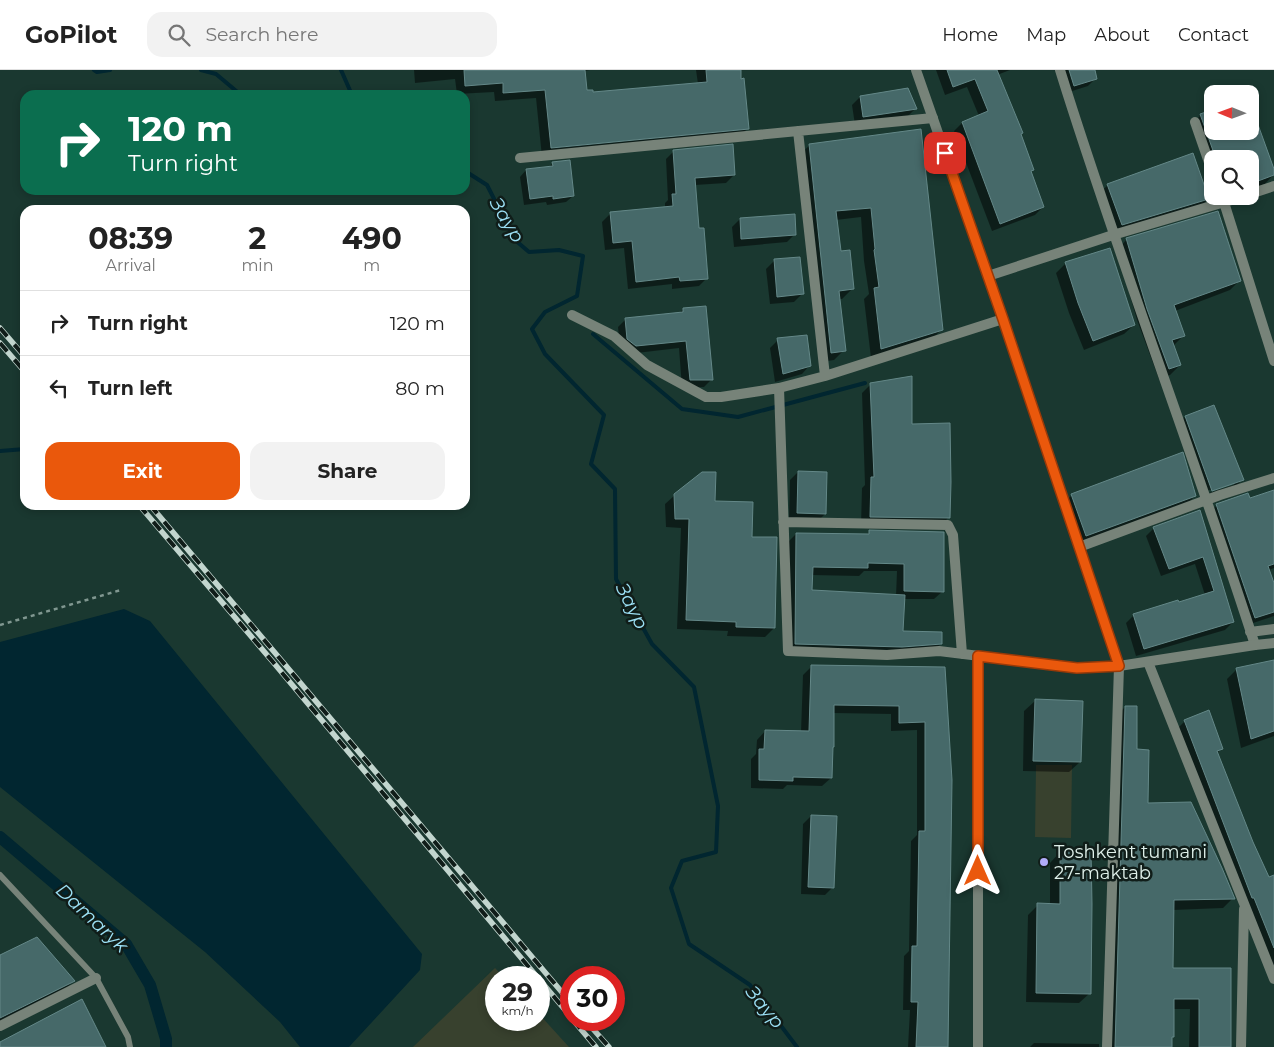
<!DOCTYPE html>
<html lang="en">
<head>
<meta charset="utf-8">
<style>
  body { margin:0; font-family:Montserrat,sans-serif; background:#f2f2f2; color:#222; height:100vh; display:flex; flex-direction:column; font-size:19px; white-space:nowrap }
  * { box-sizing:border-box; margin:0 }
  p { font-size:16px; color:#767676 }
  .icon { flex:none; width:28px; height:28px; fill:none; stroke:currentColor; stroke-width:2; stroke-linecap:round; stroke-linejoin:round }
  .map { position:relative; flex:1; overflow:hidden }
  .drawer { position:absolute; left:20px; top:135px; width:450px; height:305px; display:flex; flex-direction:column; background:#fff; border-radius:15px; box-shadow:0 2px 8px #0003 }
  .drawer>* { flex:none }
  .top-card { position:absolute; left:20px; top:20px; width:450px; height:105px; border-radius:15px; box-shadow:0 2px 8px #0003; background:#0b6e4f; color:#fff; overflow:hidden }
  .needle { width:32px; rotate:271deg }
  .buttons { position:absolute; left:1204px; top:15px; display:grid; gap:10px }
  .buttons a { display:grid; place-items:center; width:55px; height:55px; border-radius:10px; background:#fff; box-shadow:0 2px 8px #0003; font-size:25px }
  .speed { position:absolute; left:485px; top:896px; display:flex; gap:10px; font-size:25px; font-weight:700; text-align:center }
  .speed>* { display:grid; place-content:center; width:65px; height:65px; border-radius:50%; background:#fff; box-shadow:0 2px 8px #0003; line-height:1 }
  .speed small { font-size:12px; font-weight:400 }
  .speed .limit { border:8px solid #d22; background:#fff; color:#111 }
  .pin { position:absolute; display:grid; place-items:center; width:42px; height:42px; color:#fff; margin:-21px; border-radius:10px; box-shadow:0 2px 8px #0006 }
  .me { position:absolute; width:55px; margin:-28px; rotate:0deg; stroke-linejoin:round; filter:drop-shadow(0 0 4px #0008) }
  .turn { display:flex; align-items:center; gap:18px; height:105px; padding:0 25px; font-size:22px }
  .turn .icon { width:65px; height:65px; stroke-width:2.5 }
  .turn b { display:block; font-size:35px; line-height:42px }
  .eta { display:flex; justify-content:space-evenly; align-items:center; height:85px; text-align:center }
  .eta b { font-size:30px; font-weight:700; line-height:35px }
  .primary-button { display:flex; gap:10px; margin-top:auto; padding:10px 25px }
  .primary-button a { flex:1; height:58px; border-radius:15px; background:#ea580c; color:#fff; font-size:20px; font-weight:700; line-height:58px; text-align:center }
  .primary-button a+a { background:#f2f2f2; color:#222 }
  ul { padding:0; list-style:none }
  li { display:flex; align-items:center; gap:15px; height:65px; padding:0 25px; border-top:1px solid #e0e0e0 }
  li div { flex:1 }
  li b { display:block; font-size:19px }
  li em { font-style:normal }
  header { display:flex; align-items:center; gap:30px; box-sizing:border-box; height:70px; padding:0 25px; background:#fff; border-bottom:1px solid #e0e0e0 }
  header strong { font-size:24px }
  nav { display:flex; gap:28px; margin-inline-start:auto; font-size:18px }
  .search { width:350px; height:45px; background:#f2f2f2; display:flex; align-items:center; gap:12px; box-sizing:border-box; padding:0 18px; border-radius:15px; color:#767676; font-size:19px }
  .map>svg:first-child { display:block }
  .green { fill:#38412e }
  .water { fill:#012630 }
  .shadow { fill:#0007; fill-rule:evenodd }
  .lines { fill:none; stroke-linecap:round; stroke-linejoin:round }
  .stream { stroke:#012630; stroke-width:4 }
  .canal { stroke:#012630; stroke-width:12 }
  .building { fill:#466969; stroke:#648888 }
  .path { stroke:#809790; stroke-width:2.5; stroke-dasharray:4 4; stroke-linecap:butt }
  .service { stroke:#778379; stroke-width:6 }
  .minor { stroke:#778379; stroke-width:10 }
  .tertiary { stroke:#778379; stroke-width:10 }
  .rail-casing { stroke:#c2d5ce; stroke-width:5.5 }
  .rail { stroke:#101d19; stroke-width:4; stroke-dasharray:11; stroke-linecap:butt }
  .route-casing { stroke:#983908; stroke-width:12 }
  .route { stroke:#ea580c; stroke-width:9 }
  .poi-dot { fill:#b1adfa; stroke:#101d19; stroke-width:2 }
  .labels { text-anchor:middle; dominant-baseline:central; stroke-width:5; stroke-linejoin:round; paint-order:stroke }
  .poi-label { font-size:18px; fill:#deefe9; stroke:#101d19; text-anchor:start }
  .water-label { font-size:19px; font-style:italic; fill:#9ce0f5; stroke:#101d19 }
</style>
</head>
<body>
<header>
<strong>GoPilot</strong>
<div class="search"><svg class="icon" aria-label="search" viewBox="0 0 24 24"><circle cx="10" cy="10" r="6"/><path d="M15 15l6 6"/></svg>Search here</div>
<nav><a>Home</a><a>Map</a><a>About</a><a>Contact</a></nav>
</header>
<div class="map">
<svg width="1274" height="977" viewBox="0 0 1274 977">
  <rect width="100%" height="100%" fill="#1a3830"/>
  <!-- green -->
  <path class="green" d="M 1036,695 L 1072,695 L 1071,768 L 1035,767 Z
    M 495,898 L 504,907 L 496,908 L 496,950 L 539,950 L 539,944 L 569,977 L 413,977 Z"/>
  <!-- water -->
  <path class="water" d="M 124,539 L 150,551 L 422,884 L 420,900 L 349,977 L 300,977 L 280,952 L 205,882 L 0,717 L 0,572 Z"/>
  <!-- shadow -->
  <path class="shadow" d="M 414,0 L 590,0 L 584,1 L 586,22 L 592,23 L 698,14 L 696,0 L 739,0 L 748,58 L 739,67 L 542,87 L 536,28 L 495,31 L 494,22 L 457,24 L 455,9 L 415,13 Z
    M 936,0 L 1010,0 L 997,5 L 1033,100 L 1030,102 L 1043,137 L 1035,145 L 992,161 L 954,61 L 962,53 L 979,46 L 967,17 L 945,25 Z
    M 1059,0 L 1093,0 L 1096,8 L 1088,16 L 1066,23 Z
    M 860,27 L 915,39 L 907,47 L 855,55 L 852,35 Z
    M 1250,36 L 1274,104 L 1265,114 L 1250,119 L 1250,89 L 1212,89 L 1212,115 L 1191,55 L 1201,45 L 1212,41 L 1212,61 L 1250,61 Z
    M 920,61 L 941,260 L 931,270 L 871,288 L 864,229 L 869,224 L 864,191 L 861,147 L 836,150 L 840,182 L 852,219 L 842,229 L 838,229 L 844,280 L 834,290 L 821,292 L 799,85 L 810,75 Z
    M 674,81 L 734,105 L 726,113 L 695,115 L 698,159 L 707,208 L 699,216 L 672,219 L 672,214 L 628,219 L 624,178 L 605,180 L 602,152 L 610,144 L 665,138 L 665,133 L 668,130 L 666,89 Z
    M 553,93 L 573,126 L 566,132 L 547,135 L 546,132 L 524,135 L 520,107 L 526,100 L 548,98 Z
    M 1108,115 L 1208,129 L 1197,140 L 1111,165 L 1097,125 Z
    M 740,149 L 795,164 L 787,172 L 734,177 L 732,157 Z
    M 1127,169 L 1240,210 L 1230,220 L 1175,241 L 1183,266 L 1173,276 L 1180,295 L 1170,305 L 1159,309 L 1137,250 L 1117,180 Z
    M 1109,179 L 1134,255 L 1124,264 L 1084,280 L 1069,243 L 1056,203 L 1065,194 Z
    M 774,191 L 802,224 L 794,232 L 770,234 L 766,199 Z
    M 684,239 L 712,309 L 704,317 L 682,318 L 679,278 L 628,284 L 620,277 L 618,257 L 626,249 L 679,243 Z
    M 778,270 L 810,295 L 802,304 L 775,312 L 770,278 Z
    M 871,314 L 948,448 L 939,457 L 861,455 L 862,418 L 865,415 L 862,323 Z
    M 1214,336 L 1242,410 L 1234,418 L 1204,428 L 1177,355 L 1185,347 ZM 1234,412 L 1234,415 L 1206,424 L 1206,421 Z
    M 798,402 L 825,444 L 817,452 L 789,451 L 790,410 Z
    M 1274,421 L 1274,498 L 1269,500 L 1274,517 L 1274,546 L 1247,555 L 1209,443 L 1217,435 L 1249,429 Z
    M 675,425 L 714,432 L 751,468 L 774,558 L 765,567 L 727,566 L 728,561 L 677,559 L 681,458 L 666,457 L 665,434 Z
    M 1072,425 L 1195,426 L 1187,434 L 1078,473 L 1064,433 Z
    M 1199,441 L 1233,552 L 1225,560 L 1136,586 L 1126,553 L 1134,545 L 1205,525 L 1195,494 L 1161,506 L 1146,466 L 1154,458 Z
    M 870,462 L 943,521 L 934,529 L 903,529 L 902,562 L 941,574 L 932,582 L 787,582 L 788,472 L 796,464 L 866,465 ZM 864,501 L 897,501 L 896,526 L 811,521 L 811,505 L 859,506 Z
    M 1274,592 L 1274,666 L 1241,678 L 1227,609 L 1237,599 Z
    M 812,596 L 944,599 L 946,977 L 908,977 L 910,940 L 903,940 L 904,886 L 909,881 L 911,771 L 917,765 L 917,660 L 891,661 L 891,644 L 833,643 L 831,708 L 822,716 L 787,715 L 783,719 L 751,718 L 751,689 L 756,684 L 757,670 L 765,661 L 801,662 L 803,605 Z
    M 1035,631 L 1080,692 L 1069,702 L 1023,701 L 1024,641 Z
    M 1125,637 L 1146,734 L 1233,828 L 1223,838 L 1173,840 L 1172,900 L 1230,900 L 1229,977 L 1189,977 L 1190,939 L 1173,939 L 1171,977 L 1105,977 L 1115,647 Z
    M 1185,651 L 1222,678 L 1217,683 L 1252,772 L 1268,809 L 1274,806 L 1274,906 L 1177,659 Z
    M 811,746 L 833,817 L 825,825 L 801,824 L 803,754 Z
    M 1060,782 L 1090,923 L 1079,933 L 1026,932 L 1028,845 L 1038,835 L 1050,835 L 1050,793 Z
    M 0,887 L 74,911 L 64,920 L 0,952 Z
    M 1034,973 L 1099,974 L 1099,977 L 1030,977 Z"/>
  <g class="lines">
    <!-- stream -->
    <path class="stream" d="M 94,0 L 97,2 L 110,0
      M 201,0 L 216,4 L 241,25
      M 341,0 L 352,25
      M 465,101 L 487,115 L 515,170 L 529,182 L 559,180 L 583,186 L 577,226 L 545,242 L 532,259 L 545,284 L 604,345 L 591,394 L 615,419 L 616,509 L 652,574 L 694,617 L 718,736 L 716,782 L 682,791 L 671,818 L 689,874 L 750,915 L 797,977
      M 593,264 L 682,339 L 738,347 L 865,313
      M 0,381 L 25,379"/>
    <!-- canal -->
    <path class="canal" d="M 0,767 L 126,874 L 150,915 L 166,969 L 166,977"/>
  </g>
  <!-- building -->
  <path class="building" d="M 464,0 L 585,0 L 587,20 L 593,20 L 593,22 L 707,12 L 706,0 L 741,0 L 741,9 L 744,8 L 749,59 L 551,78 L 545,20 L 503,23 L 503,13 L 465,16 Z
    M 947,0 L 997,0 L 1023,63 L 1021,64 L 1034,100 L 1031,101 L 1044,137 L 1000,154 L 962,52 L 988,41 L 975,9 L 953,17 Z
    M 1069,0 L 1095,0 L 1097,9 L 1074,16 Z
    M 908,18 L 917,39 L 863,47 L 860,26 Z
    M 1250,38 L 1252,38 L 1274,99 L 1274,105 L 1250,114 L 1250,89 L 1216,89 L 1200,44 L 1212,40 L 1212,61 L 1250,61 Z
    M 921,59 L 943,260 L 881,279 L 874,218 L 879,217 L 874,180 L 875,179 L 871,138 L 836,141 L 841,181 L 850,180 L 854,219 L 839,221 L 846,281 L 831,283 L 809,74 Z
    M 733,74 L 735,105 L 695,108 L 699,158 L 704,158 L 708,209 L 680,211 L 679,207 L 636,212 L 632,171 L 613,173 L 610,142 L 673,136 L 672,124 L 676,124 L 673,80 Z
    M 1193,83 L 1209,129 L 1122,155 L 1107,114 Z
    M 570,90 L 574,126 L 553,129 L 553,126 L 530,129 L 526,99 L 553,96 L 552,92 Z
    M 1218,141 L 1241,211 L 1174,235 L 1185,266 L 1172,270 L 1181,295 L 1169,299 L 1147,239 L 1126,168 Z
    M 795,144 L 796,165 L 741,169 L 740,148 Z
    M 1110,178 L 1135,255 L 1093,271 L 1078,233 L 1065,192 Z
    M 800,187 L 804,224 L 777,227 L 774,189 Z
    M 706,236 L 713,310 L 690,310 L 686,271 L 636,276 L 627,269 L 625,248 L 683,242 L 683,238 Z
    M 807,265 L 811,296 L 783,304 L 777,268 Z
    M 912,306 L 912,354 L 950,353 L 951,412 L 950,448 L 870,447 L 871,407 L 874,407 L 870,313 Z
    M 1214,335 L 1244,410 L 1212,421 L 1185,346 Z
    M 1183,382 L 1196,426 L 1086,466 L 1071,424 Z
    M 798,401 L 827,402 L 826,444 L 797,443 Z
    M 702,402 L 716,402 L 715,431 L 753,432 L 752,467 L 777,467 L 775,558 L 736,557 L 736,552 L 686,550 L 689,449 L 675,449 L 674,424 Z
    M 1274,420 L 1274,494 L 1268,496 L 1274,513 L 1274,542 L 1255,548 L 1216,434 L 1248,423 L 1250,428 Z
    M 1200,440 L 1234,552 L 1144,579 L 1133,544 L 1178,530 L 1179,532 L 1214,521 L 1203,487 L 1169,499 L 1153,457 Z
    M 869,460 L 944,462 L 944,522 L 904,521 L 904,494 L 868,493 L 868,498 L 813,497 L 812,520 L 905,525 L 903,561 L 942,562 L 942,574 L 902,577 L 795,574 L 796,463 L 869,464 Z
    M 1274,590 L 1274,661 L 1251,669 L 1236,598 Z
    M 811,595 L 945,597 L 952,710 L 948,977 L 916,977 L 918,932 L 911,932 L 912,876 L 917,876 L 919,761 L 925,761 L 925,652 L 899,653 L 899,636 L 834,635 L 834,677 L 833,677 L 832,708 L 793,707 L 793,711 L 759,710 L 759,679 L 764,679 L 765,660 L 809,661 Z
    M 1035,629 L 1083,631 L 1081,692 L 1033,691 Z
    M 1125,636 L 1137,636 L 1137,679 L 1149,680 L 1148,733 L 1191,732 L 1222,798 L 1235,829 L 1174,830 L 1173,898 L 1231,898 L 1231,977 L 1199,977 L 1199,929 L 1174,929 L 1174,967 L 1172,967 L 1172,977 L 1115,977 Z
    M 1209,640 L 1223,679 L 1217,681 L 1253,772 L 1269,807 L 1274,805 L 1274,878 L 1254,828 L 1252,828 L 1184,650 Z
    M 811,745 L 837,746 L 834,818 L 808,817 Z
    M 1060,781 L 1091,781 L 1092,834 L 1091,924 L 1036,923 L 1037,833 L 1060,834 Z
    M 37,867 L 75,911 L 0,948 L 0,885 Z
    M 82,929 L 106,977 L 0,977 L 0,972 Z"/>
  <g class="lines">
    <!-- path -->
    <path class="path" d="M 0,555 L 121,520"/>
    <!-- service -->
    <path class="service" d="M 0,805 L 96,908 L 128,967 L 130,977"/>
    <!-- minor -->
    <path class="minor" d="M 1060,0 C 1120,193 1193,382 1255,575
      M 1195,52 L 1212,101
      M 798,61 L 825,306
      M 520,88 L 933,48
      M 1250,124 L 1274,116
      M 1222,126 L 1274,291
      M 988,206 L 1113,165 L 1245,126
      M 572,245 L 614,266 L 647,295 L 706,327 L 721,327 L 779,318 L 825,306 L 1003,249
      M 779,318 L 788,581 L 887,585 L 939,581 L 1077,598 L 1119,596 L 1107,977
      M 783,452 L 948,455 L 953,465 L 962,584
      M 1079,477 L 1220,425 L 1274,408
      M 1250,562 L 1274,559
      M 978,586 L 978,977
      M 1148,592 L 1274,909
      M 0,956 L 96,908
      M 1241,977 L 1244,839"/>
    <!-- tertiary -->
    <path class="tertiary" d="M 916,0 L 1003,249 L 1119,596 L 1255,575 L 1274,573"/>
    <!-- rail casing -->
    <g class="rail-casing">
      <path id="rail" d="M 0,258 L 25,287
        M 0,273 L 25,302
        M 139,435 L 273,592 L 538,908
        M 150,435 L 571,933
        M 539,909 L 571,947
        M 573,950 L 596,977
        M 585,950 L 609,977"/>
    </g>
    <!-- rail -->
    <use href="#rail" class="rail"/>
  </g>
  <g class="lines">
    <!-- route casing -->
    <g class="route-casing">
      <path id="route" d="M 945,83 L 1003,249 L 1119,596 L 1077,598 L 978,586 L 978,801"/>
    </g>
    <!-- route -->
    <use href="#route" class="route"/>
  </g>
  <!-- markers -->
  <circle class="poi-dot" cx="1044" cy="792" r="5"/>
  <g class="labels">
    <!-- poi labels -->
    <g class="poi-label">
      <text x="1054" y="782">Toshkent tumani<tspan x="1054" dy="21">27-maktab</tspan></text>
    </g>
    <!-- water labels -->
    <g class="water-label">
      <text transform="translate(507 150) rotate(59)">Заур</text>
      <text transform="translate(632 536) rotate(63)">Заур</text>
      <text transform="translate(92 848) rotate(43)">Damaryk</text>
      <text transform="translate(765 937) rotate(51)">Заур</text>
    </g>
  </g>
</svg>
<div class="buttons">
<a><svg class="needle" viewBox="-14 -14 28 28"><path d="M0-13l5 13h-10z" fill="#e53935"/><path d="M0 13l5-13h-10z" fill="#767676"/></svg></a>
<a><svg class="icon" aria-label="search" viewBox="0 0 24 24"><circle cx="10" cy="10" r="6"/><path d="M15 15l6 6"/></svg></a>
</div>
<div class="speed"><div>29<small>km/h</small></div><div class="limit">30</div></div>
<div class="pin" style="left:945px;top:83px;background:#d93025"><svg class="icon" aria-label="arrive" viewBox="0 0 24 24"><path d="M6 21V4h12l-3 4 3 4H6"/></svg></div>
<svg class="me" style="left:978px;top:801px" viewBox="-20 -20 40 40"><path d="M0-17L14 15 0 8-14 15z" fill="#ea580c" stroke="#fff" stroke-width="4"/></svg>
<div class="top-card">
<div class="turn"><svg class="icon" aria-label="right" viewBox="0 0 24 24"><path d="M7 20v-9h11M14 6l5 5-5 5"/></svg><div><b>120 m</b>Turn right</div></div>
</div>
<section class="drawer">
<div class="eta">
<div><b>08:39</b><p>Arrival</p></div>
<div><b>2</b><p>min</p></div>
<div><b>490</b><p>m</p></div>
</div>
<ul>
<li><svg class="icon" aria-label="right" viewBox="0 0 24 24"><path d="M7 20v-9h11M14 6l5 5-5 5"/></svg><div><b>Turn right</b></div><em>120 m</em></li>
<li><svg class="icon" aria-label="left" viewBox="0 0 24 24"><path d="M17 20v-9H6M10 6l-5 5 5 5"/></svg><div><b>Turn left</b></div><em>80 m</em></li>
</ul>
<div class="primary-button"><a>Exit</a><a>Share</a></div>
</section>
</div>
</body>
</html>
